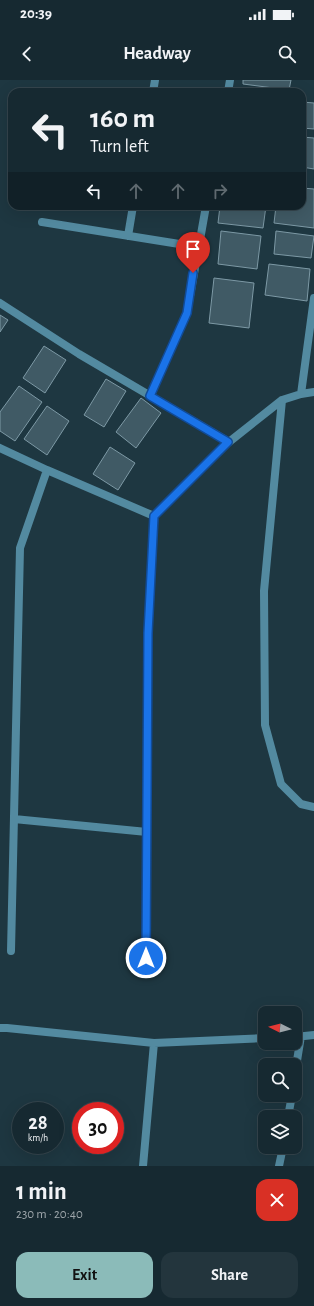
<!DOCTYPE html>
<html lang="en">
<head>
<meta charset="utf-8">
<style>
  body { margin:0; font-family:"Alegreya Sans",sans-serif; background:#23353d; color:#f1f3f6; height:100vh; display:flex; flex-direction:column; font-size:15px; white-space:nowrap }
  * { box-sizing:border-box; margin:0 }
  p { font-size:13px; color:#9ea6ab }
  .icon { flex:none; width:22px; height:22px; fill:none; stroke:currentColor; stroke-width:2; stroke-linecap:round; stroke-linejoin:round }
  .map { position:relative; height:1086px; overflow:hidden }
  .drawer { display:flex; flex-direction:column; background:#162931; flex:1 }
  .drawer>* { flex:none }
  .hud { position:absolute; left:8px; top:8px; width:298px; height:122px; border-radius:12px; box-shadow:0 4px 16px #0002,0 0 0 1px #35454d; background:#162931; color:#f1f3f6; overflow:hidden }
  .needle { width:26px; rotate:276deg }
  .fabs { position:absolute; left:258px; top:926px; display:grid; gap:8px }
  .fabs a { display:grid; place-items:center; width:44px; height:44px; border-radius:8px; background:#162931; box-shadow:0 4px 16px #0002,0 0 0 1px #35454d; font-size:20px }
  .speed { position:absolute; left:12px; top:1022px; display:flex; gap:8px; font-size:20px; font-weight:700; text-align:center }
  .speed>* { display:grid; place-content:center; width:52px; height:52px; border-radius:50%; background:#162931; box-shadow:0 4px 16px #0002,0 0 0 1px #35454d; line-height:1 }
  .speed small { font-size:10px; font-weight:400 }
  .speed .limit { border:6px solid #d22; background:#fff; color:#111 }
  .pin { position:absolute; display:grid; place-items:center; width:34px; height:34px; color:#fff; margin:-41px -17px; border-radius:50% 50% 50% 0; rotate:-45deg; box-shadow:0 0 4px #0007 }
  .pin .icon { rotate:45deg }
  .me { position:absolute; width:44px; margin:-22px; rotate:0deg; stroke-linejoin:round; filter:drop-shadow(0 0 3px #0008) }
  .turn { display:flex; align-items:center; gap:14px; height:84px; padding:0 16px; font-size:18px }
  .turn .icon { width:52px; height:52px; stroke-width:2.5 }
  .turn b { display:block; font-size:28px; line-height:34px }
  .lanes { display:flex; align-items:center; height:38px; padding:0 16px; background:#0003; justify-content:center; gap:20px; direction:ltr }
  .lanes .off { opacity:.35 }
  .round { display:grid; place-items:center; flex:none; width:42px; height:42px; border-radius:12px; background:#23353d }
  .overview { display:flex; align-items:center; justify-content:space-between; height:68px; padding:0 16px }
  h1 { font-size:24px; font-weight:600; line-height:30px }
  .action { display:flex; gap:8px; margin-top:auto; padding:8px 16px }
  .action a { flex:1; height:46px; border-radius:12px; background:#8bbbb9; color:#111; font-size:16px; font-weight:600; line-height:46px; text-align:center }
  .action a+a { background:#23353d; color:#f1f3f6 }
  .status { display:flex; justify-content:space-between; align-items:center; height:28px; padding:0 20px; background:#162931; direction:ltr }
  .status svg { height:11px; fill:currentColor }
  header { display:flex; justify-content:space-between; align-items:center; height:52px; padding:0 16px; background:#162931; font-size:18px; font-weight:600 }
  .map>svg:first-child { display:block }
  .building { fill:#405a65; stroke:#7d99a5 }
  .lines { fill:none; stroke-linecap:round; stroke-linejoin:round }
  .street { stroke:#538aa0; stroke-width:8 }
  .route-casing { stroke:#114b97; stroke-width:10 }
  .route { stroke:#1a73e8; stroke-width:7 }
</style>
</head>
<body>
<div class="status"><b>20:39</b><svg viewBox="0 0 49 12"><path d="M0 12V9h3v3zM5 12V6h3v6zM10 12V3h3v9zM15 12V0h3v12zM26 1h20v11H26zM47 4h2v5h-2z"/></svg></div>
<header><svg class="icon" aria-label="back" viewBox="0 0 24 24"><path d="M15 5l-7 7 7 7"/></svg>Headway<svg class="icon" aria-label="search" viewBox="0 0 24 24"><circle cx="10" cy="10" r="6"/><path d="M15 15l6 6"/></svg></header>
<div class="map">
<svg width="314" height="1086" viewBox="0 0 314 1086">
  <rect width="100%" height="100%" fill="#1e3741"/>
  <!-- building -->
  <path class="building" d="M 243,0 L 291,0 L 289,10 L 243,4 Z
    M 302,22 L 314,23 L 314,49 L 302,48 Z
    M 302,57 L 314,58 L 314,89 L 302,87 Z
    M 302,108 L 314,109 L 314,148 L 274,143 L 276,126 L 302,126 Z
    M 220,126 L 266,126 L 263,148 L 218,143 Z
    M 221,151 L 261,156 L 257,189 L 218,184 Z
    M 276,151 L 314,156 L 311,178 L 274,174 Z
    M 269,184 L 310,189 L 307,221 L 265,215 Z
    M 214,198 L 254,203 L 249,248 L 209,243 Z
    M 0,235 L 8,240 L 0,252 Z
    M 44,266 L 66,280 L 45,313 L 23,298 Z
    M 106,299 L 126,311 L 104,347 L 84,335 Z
    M 19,306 L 42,322 L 15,361 L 0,351 L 0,332 Z
    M 141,318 L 161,333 L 136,368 L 116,352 Z
    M 47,326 L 69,341 L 47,375 L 24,359 Z
    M 110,367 L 135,383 L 118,410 L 93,394 Z"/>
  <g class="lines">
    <!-- street -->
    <path class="street" d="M 153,12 L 155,0
      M 228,12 L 230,0
      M 42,142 L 198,167
      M 128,156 L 133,126
      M 0,223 L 79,274 L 229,362
      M 301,314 L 314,218
      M 150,316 L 187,233 L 206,126
      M 282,320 L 264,511 L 265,645 L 281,704 L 301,724 L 314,727
      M 0,368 L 47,390 L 154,436 L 229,362 L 282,320 L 301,314 L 314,312
      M 14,739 L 147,752
      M 11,871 L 20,468 L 47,390
      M 146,878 L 148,553 L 154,436
      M 0,948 L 7,948 L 154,963 L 265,958
      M 295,957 L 314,955
      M 295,993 L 301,956
      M 288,1037 L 292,1015
      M 143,1086 L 154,963
      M 279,1086 L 283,1067"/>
  </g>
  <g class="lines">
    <!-- route casing -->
    <g class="route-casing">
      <path id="route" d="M 146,878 L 148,553 L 154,436 L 228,362 L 150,316 L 187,233 L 193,193"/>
    </g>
    <!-- route -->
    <use href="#route" class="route"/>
  </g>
</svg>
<div class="fabs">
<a><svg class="needle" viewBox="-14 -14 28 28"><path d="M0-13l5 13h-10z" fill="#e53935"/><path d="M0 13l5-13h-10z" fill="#9ea6ab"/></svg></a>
<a><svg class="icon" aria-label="search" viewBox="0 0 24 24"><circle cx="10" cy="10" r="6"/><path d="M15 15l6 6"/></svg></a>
<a><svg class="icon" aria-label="layers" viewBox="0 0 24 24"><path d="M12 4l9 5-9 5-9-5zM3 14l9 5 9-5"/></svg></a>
</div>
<div class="speed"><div>28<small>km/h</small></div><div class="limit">30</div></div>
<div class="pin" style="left:193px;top:193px;background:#d93025"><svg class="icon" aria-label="arrive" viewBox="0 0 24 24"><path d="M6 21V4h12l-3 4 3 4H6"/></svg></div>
<svg class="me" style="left:146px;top:878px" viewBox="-20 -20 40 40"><circle r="17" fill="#1a73e8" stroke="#fff" stroke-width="3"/><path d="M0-11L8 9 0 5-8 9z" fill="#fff"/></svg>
<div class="hud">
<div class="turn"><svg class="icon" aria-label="left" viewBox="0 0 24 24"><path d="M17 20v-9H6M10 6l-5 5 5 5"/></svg><div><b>160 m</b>Turn left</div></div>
<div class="lanes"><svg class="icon" aria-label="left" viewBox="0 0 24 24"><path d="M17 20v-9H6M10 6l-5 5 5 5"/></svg><svg class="icon off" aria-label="ahead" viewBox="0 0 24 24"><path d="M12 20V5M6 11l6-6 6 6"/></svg><svg class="icon off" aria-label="ahead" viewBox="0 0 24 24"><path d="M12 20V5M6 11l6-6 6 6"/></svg><svg class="icon off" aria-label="right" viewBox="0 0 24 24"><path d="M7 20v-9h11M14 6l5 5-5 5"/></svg></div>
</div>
</div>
<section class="drawer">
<div class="overview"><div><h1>1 min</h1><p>230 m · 20:40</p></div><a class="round" style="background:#d93025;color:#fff"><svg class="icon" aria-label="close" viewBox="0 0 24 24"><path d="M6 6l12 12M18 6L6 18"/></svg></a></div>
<div class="action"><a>Exit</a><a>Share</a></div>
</section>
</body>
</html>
